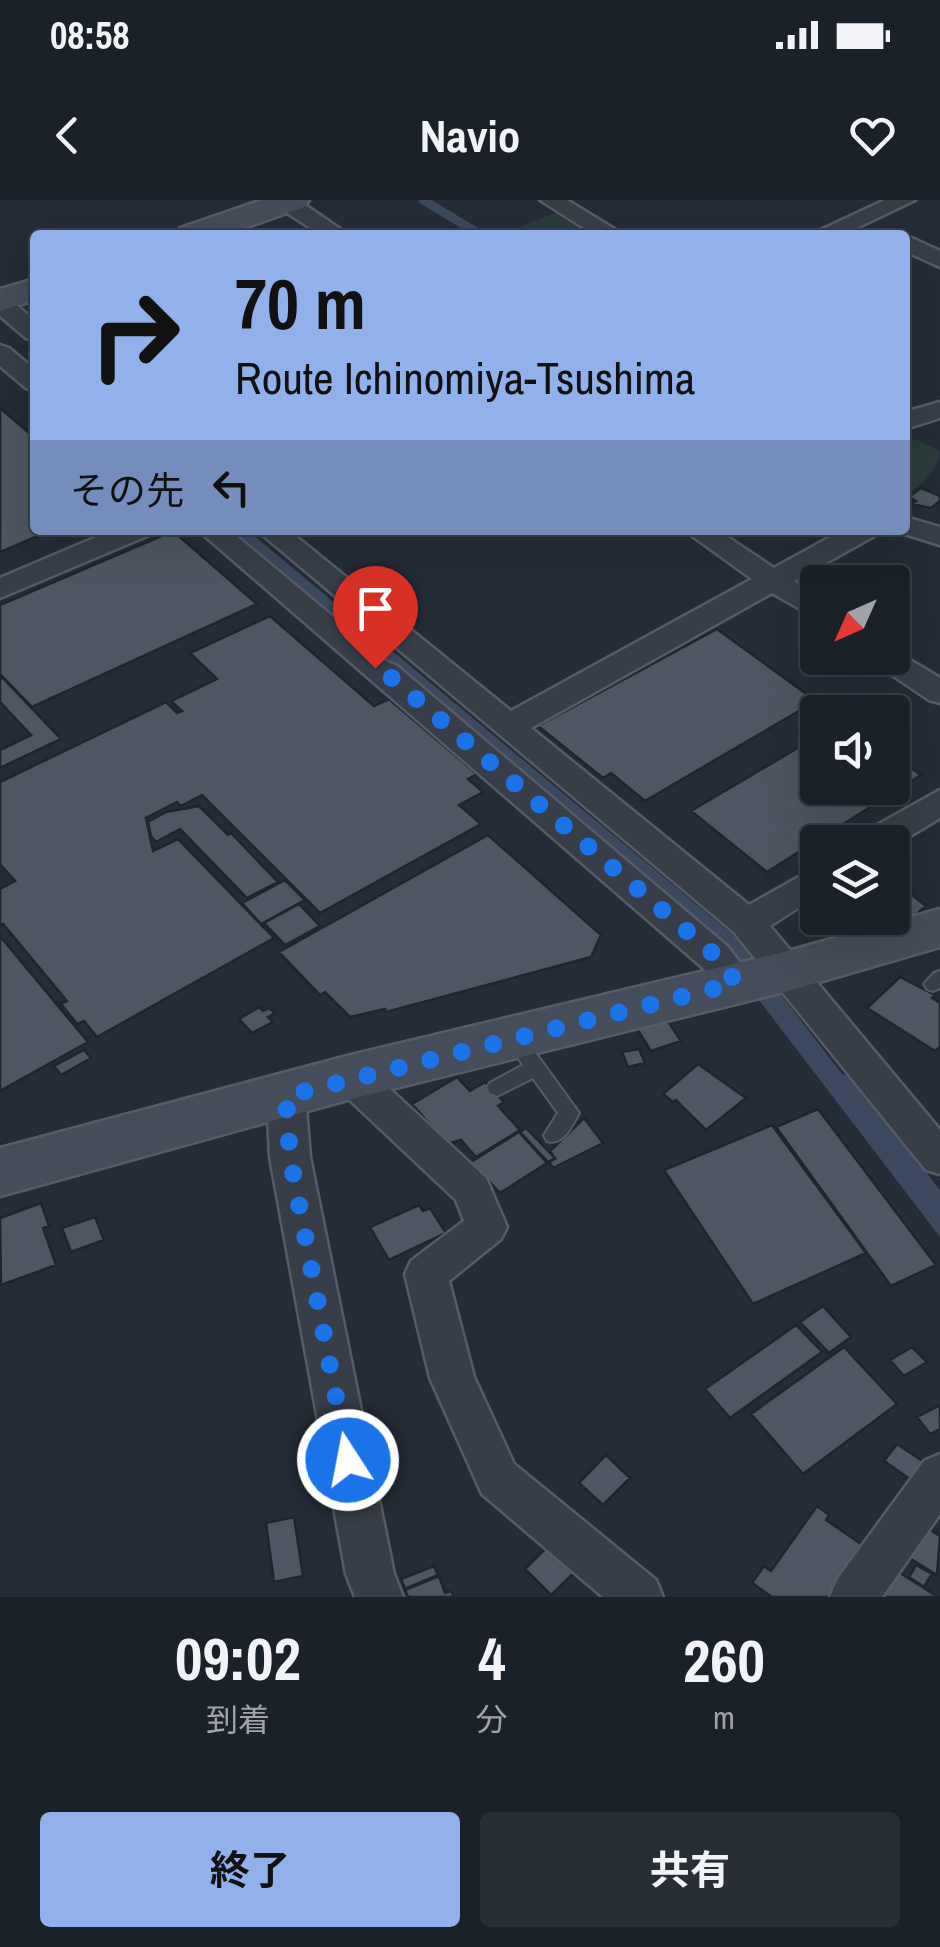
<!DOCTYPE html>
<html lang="ja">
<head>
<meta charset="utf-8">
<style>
  body { margin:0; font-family:"Archivo Narrow","Noto Sans JP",sans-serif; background:#282e35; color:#f1f3f6; height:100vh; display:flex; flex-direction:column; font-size:38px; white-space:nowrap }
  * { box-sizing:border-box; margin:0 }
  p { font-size:32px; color:#a0a3a8 }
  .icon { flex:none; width:55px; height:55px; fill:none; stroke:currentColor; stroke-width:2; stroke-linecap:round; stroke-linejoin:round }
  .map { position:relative; height:1397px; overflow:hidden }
  .sheet { display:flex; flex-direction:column; background:#1b2129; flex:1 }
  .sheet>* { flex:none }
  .banner { position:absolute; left:30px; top:30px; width:880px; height:305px; border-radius:10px; box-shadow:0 10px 40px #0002,0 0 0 2px #393e46; background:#91b1ea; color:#111; overflow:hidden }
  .needle { width:65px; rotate:225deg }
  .tools { position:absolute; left:800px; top:365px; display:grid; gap:20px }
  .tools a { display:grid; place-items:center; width:110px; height:110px; border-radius:10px; background:#1b2129; box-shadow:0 10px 40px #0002,0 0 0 2px #393e46; font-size:50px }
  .pin { position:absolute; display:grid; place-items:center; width:85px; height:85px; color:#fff; margin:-102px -42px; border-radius:50% 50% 50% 0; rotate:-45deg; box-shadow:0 0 10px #0007 }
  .pin .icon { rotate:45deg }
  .me { position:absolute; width:110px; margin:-55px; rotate:349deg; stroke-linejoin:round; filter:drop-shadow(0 0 8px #0008) }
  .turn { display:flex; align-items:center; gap:35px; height:210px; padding:0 40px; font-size:45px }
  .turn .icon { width:130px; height:130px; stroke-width:2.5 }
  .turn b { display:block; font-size:70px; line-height:85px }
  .then { display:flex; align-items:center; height:95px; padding:0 40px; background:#0003; gap:20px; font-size:38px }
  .eta { display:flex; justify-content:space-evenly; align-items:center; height:170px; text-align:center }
  .eta b { font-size:60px; font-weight:700; line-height:70px }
  .button { display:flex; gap:20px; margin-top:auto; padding:20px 40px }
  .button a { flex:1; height:115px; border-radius:10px; background:#91b1ea; color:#111; font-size:40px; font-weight:700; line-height:115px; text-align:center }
  .button a+a { background:#282e35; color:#f1f3f6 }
  .status { display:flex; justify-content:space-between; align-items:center; height:70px; padding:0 50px; background:#1b2129; direction:ltr }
  .status svg { height:28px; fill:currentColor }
  header { display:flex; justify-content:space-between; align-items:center; height:130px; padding:0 40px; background:#1b2129; font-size:45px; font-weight:700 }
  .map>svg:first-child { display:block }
  .green { fill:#2a3b3c }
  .water { fill:#3c495e }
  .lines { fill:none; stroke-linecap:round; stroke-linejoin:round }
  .stream { stroke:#3c495e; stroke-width:9 }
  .building { fill:#4d5662; stroke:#1f252e; stroke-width:2.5 }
  .lane-casing { stroke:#565c65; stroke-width:4 }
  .street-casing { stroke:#565c65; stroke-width:5 }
  .secondary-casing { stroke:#565c65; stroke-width:5 }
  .lane { fill:#383e48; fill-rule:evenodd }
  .street { fill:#383e48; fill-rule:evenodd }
  .secondary { fill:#464d5a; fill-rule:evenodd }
  .route { stroke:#1a73e8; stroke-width:18; stroke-dasharray:0 32.4 }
</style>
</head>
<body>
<div class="status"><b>08:58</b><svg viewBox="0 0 49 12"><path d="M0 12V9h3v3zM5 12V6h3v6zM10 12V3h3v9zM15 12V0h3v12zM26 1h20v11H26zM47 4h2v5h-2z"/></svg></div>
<header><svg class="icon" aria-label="back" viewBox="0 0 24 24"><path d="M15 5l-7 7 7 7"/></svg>Navio<svg class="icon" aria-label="heart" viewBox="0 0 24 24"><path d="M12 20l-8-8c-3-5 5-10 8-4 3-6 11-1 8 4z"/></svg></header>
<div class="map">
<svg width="940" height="1397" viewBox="0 0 940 1397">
  <rect width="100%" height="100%" fill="#242c37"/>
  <!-- green -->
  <path class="green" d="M 558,12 L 599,35 L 498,35 Z
    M 915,239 L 940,251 C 939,271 920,285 905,297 L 905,243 Z"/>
  <!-- water -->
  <path class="water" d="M 223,330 L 247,330 L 738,739 L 842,874 L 852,877 L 940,990 L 940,1037 L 723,753 Z"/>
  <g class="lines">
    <!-- stream -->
    <path class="stream" d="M 423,0 L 481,35"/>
  </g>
  <!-- building -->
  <path class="building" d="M 0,208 L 35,238 L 35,330 L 52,330 L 0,352 Z
    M 921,288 L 940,296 L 940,301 L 931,308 L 911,304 L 916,301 L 909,297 Z
    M 173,331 L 257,404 L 32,507 L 0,474 L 0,405 Z
    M 270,416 L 374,506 L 389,499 L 477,574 L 468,579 L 483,592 L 459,605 L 481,624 L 320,713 L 202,595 L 181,606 L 177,602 L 146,618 L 153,651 L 178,639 L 274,738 L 97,837 L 84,821 L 77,824 L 61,804 L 67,801 L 3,724 L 0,726 L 0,689 L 15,681 L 0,664 L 0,582 L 166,502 L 177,513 L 182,511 L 171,501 L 217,479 L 190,453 Z
    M 717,429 L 816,501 L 645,601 L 611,573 L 603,578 L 538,526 Z
    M 0,475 L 61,539 L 0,568 L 0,550 L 31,535 L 0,502 Z
    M 818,536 L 818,588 L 892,588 L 892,556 L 921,575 L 767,672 L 691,611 Z
    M 199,606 L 228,635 L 231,633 L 278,682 L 247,698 L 180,629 L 156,642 L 151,636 L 148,622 L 166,612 Z
    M 488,635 L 601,735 L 591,757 L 386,812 L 385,809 L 350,817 L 325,792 L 320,795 L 279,752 Z
    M 285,680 L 305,700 L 261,724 L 242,703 Z
    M 901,686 L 926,706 L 910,720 L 902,715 L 889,726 L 850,735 L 823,718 L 892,718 L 892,694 Z
    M 299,704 L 320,726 L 285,745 L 264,723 Z
    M 0,736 L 88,842 L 0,891 Z
    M 900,777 L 935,795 L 932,798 L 940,803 L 940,847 L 935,851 L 867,808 Z
    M 259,807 L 263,811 L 269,808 L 275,813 L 268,817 L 273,822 L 252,833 L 239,819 Z
    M 666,818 L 681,841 L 651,851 L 637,829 Z
    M 639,849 L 645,863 L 628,867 L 622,852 Z
    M 84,850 L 91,858 L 61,875 L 54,866 Z
    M 698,864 L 746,898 L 706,930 L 676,900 L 673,902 L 663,894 Z
    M 457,877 L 470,891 L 485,882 L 504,902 L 498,906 L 520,930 L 476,957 L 461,940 L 447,944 L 412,904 Z
    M 818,909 L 936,1065 L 891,1086 L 776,927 Z
    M 584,918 L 603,943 L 553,968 L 549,962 L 555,959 L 550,951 Z
    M 772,925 L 866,1053 L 753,1104 L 664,970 Z
    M 526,928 L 555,958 L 548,962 L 520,932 Z
    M 519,932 L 547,963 L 500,993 L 471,962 Z
    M 41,1003 L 49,1026 L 43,1028 L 56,1065 L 1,1085 L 0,1018 Z
    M 419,1005 L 423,1011 L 430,1008 L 446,1033 L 389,1060 L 370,1027 Z
    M 95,1017 L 104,1040 L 71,1052 L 62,1028 Z
    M 823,1106 L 851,1137 L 829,1153 L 800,1122 Z
    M 796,1125 L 822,1152 L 730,1218 L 705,1189 Z
    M 844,1147 L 897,1204 L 803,1274 L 751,1214 Z
    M 912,1147 L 927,1162 L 904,1176 L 890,1160 Z
    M 940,1205 L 940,1229 L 930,1234 L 917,1217 Z
    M 897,1244 L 924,1262 L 911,1280 L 884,1261 Z
    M 606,1255 L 630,1278 L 603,1305 L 579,1283 Z
    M 817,1306 L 829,1315 L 826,1320 L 864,1346 L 831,1397 L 772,1397 L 752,1383 L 764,1366 L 771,1371 Z
    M 294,1317 L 303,1376 L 274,1382 L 266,1323 Z
    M 924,1326 L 940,1336 L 937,1375 L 906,1356 Z
    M 551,1343 L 578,1369 L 551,1395 L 525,1369 Z
    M 916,1365 L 932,1374 L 924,1387 L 909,1377 Z
    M 434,1366 L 438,1375 L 405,1389 L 401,1379 Z
    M 897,1371 L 938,1397 L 882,1397 Z
    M 439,1376 L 445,1393 L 451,1391 L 454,1397 L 408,1397 L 405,1390 Z"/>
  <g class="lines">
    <!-- lane casing -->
    <g class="lane-casing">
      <path id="lane" d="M 940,771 L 940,788 L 933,791 L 927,789 L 924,784 L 934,773 Z
        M 514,831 L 521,833 L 579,913 C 572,926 563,946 547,941 L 544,935 L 558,913 L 533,878 L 497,896 L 490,893 L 487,888 L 490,883 L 523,865 L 505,838 L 507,833 Z"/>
    </g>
    <!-- street casing -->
    <g class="street-casing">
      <path id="street" d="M 276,0 L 298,0 L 349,35 L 321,35 L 278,7 Z
        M 540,0 L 567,0 L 624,35 L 595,35 Z
        M 885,0 L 915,0 L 842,35 L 810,35 Z
        M 905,35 L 940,51 L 940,67 L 905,51 Z
        M 0,97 L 9,99 L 35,121 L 35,140 L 26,138 L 0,116 Z
        M 0,145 L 9,148 L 35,170 L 35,191 L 26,188 L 0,166 Z
        M 940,202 L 940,218 L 905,229 L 905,212 Z
        M 905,317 L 940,327 L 940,345 L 895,331 L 905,330 Z
        M 113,330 L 151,330 L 147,336 L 0,398 L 0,378 Z
        M 198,330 L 229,330 L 386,461 L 397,466 L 728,747 L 755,783 L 750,793 C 725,801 717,784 702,767 Z
        M 257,330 L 288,330 L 511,511 L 752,379 L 684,330 L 717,330 L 774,368 L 843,330 L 878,330 L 874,336 L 794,381 L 818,396 L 818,419 L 772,393 L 531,528 L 749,705 L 818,666 L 818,695 L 770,726 L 940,930 L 940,974 L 926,970 L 734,732 Z
        M 892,449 L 940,478 L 940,503 L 929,500 L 877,465 L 873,458 L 892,458 Z
        M 940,590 L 940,618 L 892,647 L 892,642 L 858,642 L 863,633 Z
        M 351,862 L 365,866 L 486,978 L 507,1027 L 501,1039 L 449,1081 L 474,1177 L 514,1264 L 656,1380 L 663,1397 L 603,1397 L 482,1294 L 430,1178 L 405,1074 L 411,1061 L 464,1021 L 456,1000 L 337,888 L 332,877 L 337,866 Z
        M 286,880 L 300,885 L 305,896 L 310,957 L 394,1374 L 403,1397 L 355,1397 L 346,1374 L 270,957 L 267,896 L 272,885 Z
        M 940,1254 L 940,1314 L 882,1397 L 830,1397 L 837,1380 L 924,1261 Z"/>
    </g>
    <!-- secondary casing -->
    <g class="secondary-casing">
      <path id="secondary" d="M 262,0 L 309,0 L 304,7 L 224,35 L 176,35 L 180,28 Z
        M 35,79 L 35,100 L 0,111 L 0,89 Z
        M 940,709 L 940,747 L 788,791 L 351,899 L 0,996 L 0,948 L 351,855 L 788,751 Z"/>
    </g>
    <!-- lane -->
    <use href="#lane" class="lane"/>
    <!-- street -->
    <use href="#street" class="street"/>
    <!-- secondary -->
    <use href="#secondary" class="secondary"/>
  </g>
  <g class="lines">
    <!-- route -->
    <path class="route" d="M 348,1260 L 290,957 L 286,896 L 737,783 L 716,756 L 386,473 L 375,468"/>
  </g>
</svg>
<div class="tools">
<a><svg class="needle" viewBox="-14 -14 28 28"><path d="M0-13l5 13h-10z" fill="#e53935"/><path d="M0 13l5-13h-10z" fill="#a0a3a8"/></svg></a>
<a><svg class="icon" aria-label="sound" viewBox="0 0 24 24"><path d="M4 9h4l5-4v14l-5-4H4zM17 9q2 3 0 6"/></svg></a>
<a><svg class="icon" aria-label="layers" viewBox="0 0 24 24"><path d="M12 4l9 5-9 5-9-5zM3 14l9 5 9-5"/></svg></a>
</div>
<div class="pin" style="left:375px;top:468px;background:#d93025"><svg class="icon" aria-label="arrive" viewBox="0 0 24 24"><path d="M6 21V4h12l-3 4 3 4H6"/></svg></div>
<svg class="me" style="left:348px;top:1260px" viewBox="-20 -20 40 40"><circle r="17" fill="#1a73e8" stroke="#fff" stroke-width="3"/><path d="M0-11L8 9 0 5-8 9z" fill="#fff"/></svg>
<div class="banner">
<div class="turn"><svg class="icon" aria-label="right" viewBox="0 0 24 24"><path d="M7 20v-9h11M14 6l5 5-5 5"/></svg><div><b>70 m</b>Route Ichinomiya-Tsushima</div></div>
<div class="then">その先<svg class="icon" aria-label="left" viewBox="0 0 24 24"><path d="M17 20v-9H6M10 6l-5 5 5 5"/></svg></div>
</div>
</div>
<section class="sheet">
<div class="eta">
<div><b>09:02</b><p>到着</p></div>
<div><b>4</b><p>分</p></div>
<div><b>260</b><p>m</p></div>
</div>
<div class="button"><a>終了</a><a>共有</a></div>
</section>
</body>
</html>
